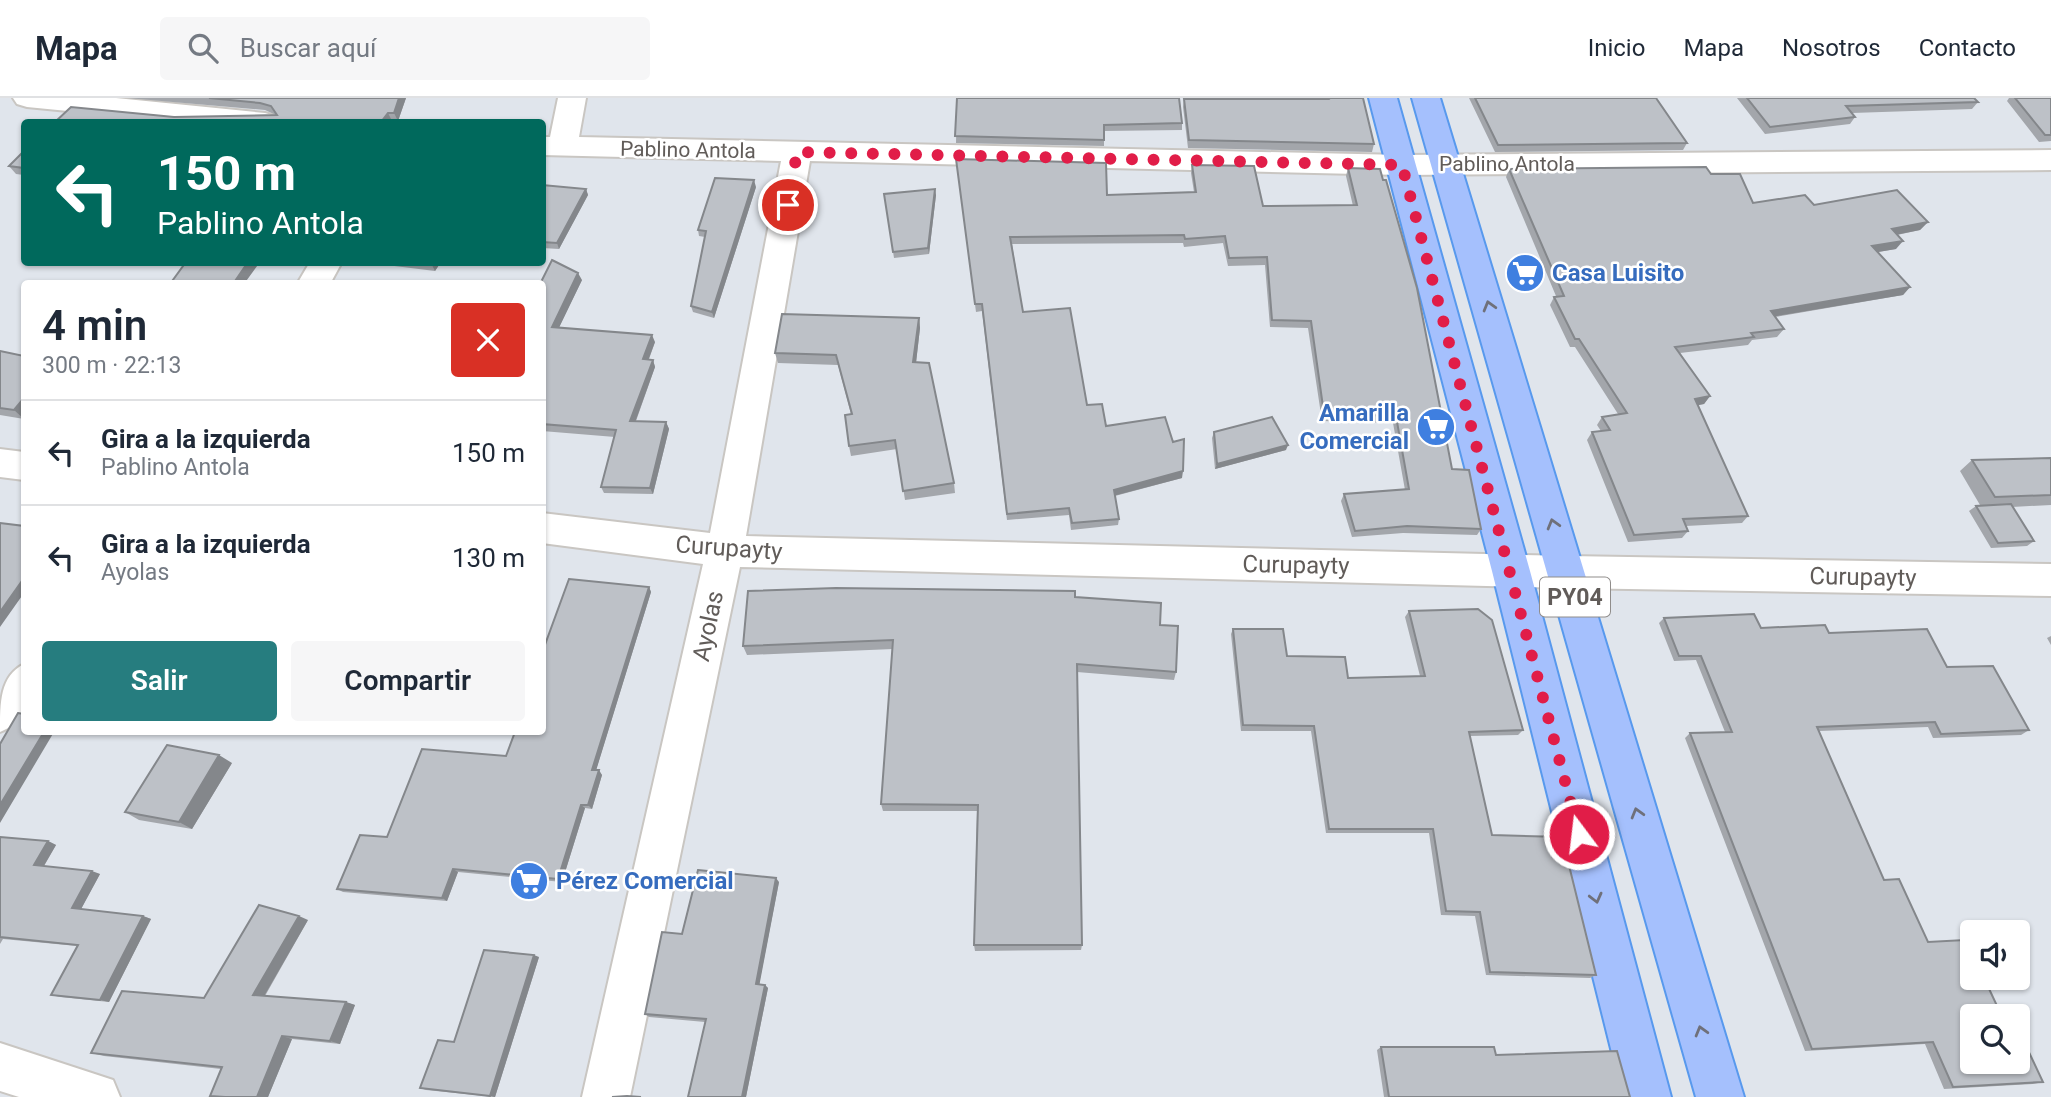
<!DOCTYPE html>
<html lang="es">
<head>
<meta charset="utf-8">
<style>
  body { margin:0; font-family:Roboto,sans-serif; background:#f6f6f7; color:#1f2937; height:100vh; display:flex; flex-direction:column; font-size:26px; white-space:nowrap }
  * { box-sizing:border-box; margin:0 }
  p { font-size:23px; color:#747a83 }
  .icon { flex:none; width:38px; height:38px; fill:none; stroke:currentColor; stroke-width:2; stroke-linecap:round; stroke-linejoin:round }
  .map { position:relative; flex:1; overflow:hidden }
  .drawer { position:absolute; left:21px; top:182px; width:525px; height:455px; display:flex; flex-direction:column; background:#fff; border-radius:7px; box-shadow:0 2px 5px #0004 }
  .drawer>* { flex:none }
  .banner { position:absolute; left:21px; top:21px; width:525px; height:147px; border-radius:7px; box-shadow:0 2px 5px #0004; background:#00695c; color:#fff; overflow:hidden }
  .tools { position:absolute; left:1960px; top:822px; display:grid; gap:14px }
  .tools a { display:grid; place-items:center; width:70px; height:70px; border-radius:7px; background:#fff; box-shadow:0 2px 5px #0004; font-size:35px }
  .pin { position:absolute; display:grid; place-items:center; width:60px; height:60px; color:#fff; margin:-30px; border:4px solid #fff; border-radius:50%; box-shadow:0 2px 7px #0007 }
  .me { position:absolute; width:77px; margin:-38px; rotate:345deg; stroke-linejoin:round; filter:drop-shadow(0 0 5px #0008) }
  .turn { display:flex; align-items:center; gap:24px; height:147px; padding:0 21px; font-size:32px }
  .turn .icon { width:91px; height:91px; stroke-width:2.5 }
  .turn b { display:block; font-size:49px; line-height:60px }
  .round { display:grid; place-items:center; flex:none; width:74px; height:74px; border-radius:7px; background:#f6f6f7 }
  .headline { display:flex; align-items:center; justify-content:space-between; height:119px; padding:0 21px }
  h1 { font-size:42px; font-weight:600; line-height:52px }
  .cta { display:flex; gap:14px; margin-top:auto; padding:14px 21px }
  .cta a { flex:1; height:80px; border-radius:7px; background:#267d7f; color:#fff; font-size:28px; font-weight:600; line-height:80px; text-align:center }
  .cta a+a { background:#f6f6f7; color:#1f2937 }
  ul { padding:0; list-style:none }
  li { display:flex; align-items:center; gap:21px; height:105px; padding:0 21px; border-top:2px solid #e0e1e3 }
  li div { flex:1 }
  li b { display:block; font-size:26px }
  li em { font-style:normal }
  header { display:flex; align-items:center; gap:42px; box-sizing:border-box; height:98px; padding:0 35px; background:#fff; border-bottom:2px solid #e0e1e3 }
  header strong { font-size:33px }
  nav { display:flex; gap:38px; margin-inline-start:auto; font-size:24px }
  .search { width:490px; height:63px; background:#f6f6f7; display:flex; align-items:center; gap:18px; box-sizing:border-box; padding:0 24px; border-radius:7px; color:#747a83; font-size:26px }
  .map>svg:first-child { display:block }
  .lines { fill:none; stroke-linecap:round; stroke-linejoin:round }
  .street-casing { stroke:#c9c6c2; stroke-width:4 }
  .primary-casing { stroke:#5899ed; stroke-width:4 }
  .street { fill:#fff; fill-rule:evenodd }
  .primary { fill:#a5c0fd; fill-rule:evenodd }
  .wall { fill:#a3a6ab }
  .shaded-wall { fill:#84878b }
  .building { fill:#bdc1c7; stroke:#84878b; stroke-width:2 }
  .oneway { stroke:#6f707a }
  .route { stroke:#e11d48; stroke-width:12; stroke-dasharray:0 21.6 }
  .labels { text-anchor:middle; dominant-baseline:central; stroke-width:5; stroke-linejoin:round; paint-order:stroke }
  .far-street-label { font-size:21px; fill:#615c59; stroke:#fff }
  .shield { fill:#fff; stroke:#908d8b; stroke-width:2 }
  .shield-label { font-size:23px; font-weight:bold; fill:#615c59 }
  .shop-label { font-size:24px; font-weight:bold; fill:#366cbe; stroke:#fff; text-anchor:start }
  .street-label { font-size:24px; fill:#615c59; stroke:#fff }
</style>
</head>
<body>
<header>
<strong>Mapa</strong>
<div class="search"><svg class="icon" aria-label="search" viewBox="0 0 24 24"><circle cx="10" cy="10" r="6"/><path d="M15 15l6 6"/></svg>Buscar aquí</div>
<nav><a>Inicio</a><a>Mapa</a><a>Nosotros</a><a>Contacto</a></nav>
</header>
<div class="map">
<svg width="2051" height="999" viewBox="0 0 2051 999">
  <rect width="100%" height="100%" fill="#e0e5ec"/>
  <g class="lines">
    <!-- street casing -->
    <g class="street-casing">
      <path id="street" d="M 13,0 L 116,0 L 265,15 L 275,18 L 279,24 L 180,24 L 27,9 L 17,6 Z
        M 558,0 L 586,0 L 579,39 L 1402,57 L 2051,52 L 2051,72 L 1402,77 L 810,63 L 746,438 L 1568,458 L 2051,466 L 2051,498 L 1568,490 L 740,469 L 630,999 L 582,999 L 703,466 L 542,445 L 542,415 L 710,435 L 781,63 L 542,57 L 542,39 L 550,39 Z
        M 310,164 L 342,164 L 330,186 L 297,186 Z
        M 0,351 L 24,354 L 24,382 L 0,379 Z
        M 24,566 C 27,595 32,622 0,634 C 0,604 0,578 24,566 Z
        M 0,945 L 113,982 L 120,999 L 19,999 L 0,993 Z"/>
    </g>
    <!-- primary casing -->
    <g class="primary-casing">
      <path id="primary" d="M 1369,0 L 1397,0 L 1530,473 L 1671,999 L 1623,999 L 1492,473 Z
        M 1412,0 L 1440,0 L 1744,999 L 1696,999 Z"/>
    </g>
    <!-- street -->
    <use href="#street" class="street"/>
    <!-- primary -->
    <use href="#primary" class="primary"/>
  </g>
  <!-- wall -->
  <path class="wall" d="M 127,0 L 406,0 L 398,23 L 392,23 L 174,19 L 276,17 L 265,12 Z
    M 957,0 L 1182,25 L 1182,32 L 1104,33 L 1104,48 L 956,45 Z
    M 1320,0 L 1363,0 L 1374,46 L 1372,54 L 1188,50 L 1183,9 L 1184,1 L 1320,1 Z
    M 1469,0 L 1658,0 L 1656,0 L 1687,45 L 1683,52 L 1495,54 Z
    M 1737,0 L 1974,0 L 1978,4 L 1972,11 L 1852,15 L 1855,19 L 1850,26 L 1765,36 Z
    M 2009,0 L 2051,0 L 2051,43 L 2039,44 L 2007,3 Z
    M 24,53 L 24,77 L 16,76 L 9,68 Z
    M 956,61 L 1107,97 L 1194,94 L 1191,75 L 1192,67 L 1263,108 L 1353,108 L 1346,78 L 1348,70 L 1452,371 L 1481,431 L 1477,437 L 1403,435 L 1352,439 L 1341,403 L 1344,396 L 1405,392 L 1393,325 L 1322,323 L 1308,230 L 1270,229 L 1265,167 L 1228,168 L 1223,145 L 1184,149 L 1183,145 L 1012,146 L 1023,214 L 1087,307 L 1106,328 L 1182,380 L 1115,398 L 1119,421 L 1118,427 L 1071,432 L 1069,417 L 1007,422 L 982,213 L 976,214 Z
    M 1509,71 L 1711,76 L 1753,105 L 1814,107 L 1928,124 L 1920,132 L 1897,137 L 1896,151 L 1878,154 L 1910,189 L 1903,197 L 1775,219 L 1784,231 L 1777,239 L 1752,242 L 1748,247 L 1680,255 L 1710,298 L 1704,306 L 1697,307 L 1748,418 L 1742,425 L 1686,428 L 1688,433 L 1682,440 L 1628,444 L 1587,342 L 1592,334 L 1601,333 L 1597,327 L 1602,319 L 1618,316 L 1575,249 L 1570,249 L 1550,207 L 1554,199 L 1556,198 L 1506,79 Z
    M 542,87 L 586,91 L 588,97 L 559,151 L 542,150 Z
    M 756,89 L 714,220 L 693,214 L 691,208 L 705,139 L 699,138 L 698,132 Z
    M 884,96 L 936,97 L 929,156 L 894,160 Z
    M 362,164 L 441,164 L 435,173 Z
    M 582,182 L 559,229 L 655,244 L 649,261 L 653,262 L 655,269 L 636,323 L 666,324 L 669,331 L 653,396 L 604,395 L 601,389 L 615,339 L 542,333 L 542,186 Z
    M 919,220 L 920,230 L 916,264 L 954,385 L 955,395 L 905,402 L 897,351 L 851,358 L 849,348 L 851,316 L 838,267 L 778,265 L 775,255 Z
    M 0,253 L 24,258 L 24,321 L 0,317 Z
    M 1214,334 L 1286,352 L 1215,371 L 1212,340 Z
    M 2051,360 L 2051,407 L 2012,409 L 2034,443 L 2027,448 L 1991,450 L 1969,413 L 1976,408 L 1980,407 L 1960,373 L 1972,362 Z
    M 649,489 L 651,494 L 596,672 L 602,677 L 592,711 L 585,710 L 562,784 L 458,774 L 447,803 L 343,794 L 337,791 L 387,739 L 506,658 Z
    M 1075,499 L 1160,527 L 1176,574 L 1174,582 L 1077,574 L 1082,847 L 1081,852 L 975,853 L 974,847 L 977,713 L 883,713 L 881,706 L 893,551 L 747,557 L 743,548 Z
    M 1409,513 L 1523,632 L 1518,637 L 1470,638 L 1492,737 L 1596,877 L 1590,880 L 1486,877 L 1475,818 L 1441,817 L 1429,735 L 1326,735 L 1311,633 L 1241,633 L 1231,536 L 1233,531 L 1287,558 L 1348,580 L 1420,578 L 1405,519 Z
    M 1664,520 L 1761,530 L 1829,535 L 1947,569 L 2029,632 L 2021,637 L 1933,640 L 1928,629 L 1819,633 L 1884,782 L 1928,844 L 1998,910 L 2043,984 L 2033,986 L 1944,991 L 1925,946 L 1805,953 L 1685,640 L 1690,635 L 1725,634 L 1696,562 L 1674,563 L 1659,525 Z
    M 2051,538 L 2051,547 L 2047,540 Z
    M 232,665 L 192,731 L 139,722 L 125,714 Z
    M 0,739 L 48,743 L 56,747 L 44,768 L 100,776 L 81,811 L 143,818 L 151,821 L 109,904 L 60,899 L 51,897 L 77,848 L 3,841 L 0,846 Z
    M 779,784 L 759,886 L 765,887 L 768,890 L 746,999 L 688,999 L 705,924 L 649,919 L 645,916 L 682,836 Z
    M 308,822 L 265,898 L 346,904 L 355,907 L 340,946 L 292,941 L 268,999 L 216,999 L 210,998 L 221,971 L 104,958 L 91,955 L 204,900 Z
    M 539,859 L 495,999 L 426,992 L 420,990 L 454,944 Z
    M 1381,949 L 1496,957 L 1630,999 L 1384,999 L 1377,952 Z"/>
  <!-- shaded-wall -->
  <path class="shaded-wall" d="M 399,0 L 406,0 L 398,23 L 394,15 Z
    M 388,15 L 392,23 L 391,24 L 381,24 Z
    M 754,82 L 756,89 L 714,220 L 712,214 Z
    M 586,91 L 588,97 L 559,151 L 557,145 Z
    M 935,91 L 936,97 L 929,156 L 928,150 Z
    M 1928,124 L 1920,132 L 1885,139 L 1892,131 Z
    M 1903,143 L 1896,151 L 1866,156 L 1872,148 Z
    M 248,164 L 260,164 L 244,186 L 233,186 Z
    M 433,164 L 441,164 L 435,173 L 432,167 Z
    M 578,175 L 582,182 L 556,236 L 552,229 Z
    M 1910,189 L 1903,197 L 1765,220 L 1771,213 Z
    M 919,220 L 920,230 L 915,274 L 913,264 Z
    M 652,237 L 655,244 L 646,268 L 643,261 Z
    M 653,262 L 655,269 L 633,330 L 630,323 Z
    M 1710,298 L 1704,306 L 1689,309 L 1695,301 Z
    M 24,300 L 24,321 L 14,312 Z
    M 666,324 L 669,331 L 653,396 L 650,390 Z
    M 1288,347 L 1286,352 L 1215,371 L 1217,366 Z
    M 1183,373 L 1182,380 L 1113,398 L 1114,392 Z
    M 24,480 L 24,495 L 0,529 L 0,514 Z
    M 649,489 L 651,494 L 595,676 L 592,672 Z
    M 44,634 L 54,634 L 0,725 L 0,707 Z
    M 219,657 L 232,665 L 192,731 L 179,724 Z
    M 599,672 L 602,677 L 592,711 L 588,707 Z
    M 581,707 L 585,710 L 562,784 L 558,781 Z
    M 48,743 L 56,747 L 42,771 L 34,767 Z
    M 453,771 L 458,774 L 447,803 L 442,800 Z
    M 92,773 L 100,776 L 80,813 L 72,810 Z
    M 776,780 L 779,784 L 759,889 L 756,886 Z
    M 143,818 L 151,821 L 109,904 L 100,902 Z
    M 299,818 L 308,822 L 263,900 L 253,897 Z
    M 534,857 L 539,859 L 495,999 L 490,998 Z
    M 765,887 L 768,890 L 746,999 L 742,999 Z
    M 346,904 L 355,907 L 340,946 L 330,943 Z
    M 282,938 L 292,941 L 268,999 L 257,999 Z"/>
  <!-- building -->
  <path class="building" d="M 209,0 L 399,0 L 394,15 L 388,15 L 381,24 L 55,24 L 71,9 L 174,19 L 277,17 L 271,8 L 260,5 Z
    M 957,0 L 1179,0 L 1182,25 L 1104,27 L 1104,42 L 955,38 Z
    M 1327,0 L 1363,0 L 1374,46 L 1189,42 L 1184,1 L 1328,1 Z
    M 1475,0 L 1656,0 L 1687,45 L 1498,47 Z
    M 1747,0 L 1974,0 L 1978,4 L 1846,8 L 1855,19 L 1770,29 Z
    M 2015,0 L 2051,0 L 2051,37 L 2045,37 Z
    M 24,53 L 24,70 L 9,68 Z
    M 956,61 L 1106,65 L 1107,97 L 1196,94 L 1192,67 L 1254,68 L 1263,108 L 1357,107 L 1348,70 L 1380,71 L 1383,82 L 1386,82 L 1417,190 L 1452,371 L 1469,372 L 1481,431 L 1407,428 L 1355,433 L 1344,396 L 1409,391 L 1396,318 L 1324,316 L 1311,223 L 1272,222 L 1267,159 L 1229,160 L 1225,138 L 1185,141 L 1184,137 L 1010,139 L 1023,214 L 1070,210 L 1087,307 L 1102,306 L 1106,328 L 1165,319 L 1173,344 L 1184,341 L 1183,373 L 1114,392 L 1119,421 L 1072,425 L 1069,410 L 1007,416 L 982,206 L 975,206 Z
    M 1706,69 L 1711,76 L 1740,76 L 1753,105 L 1805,97 L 1814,107 L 1897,92 L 1928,124 L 1892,131 L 1903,143 L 1872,148 L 1910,189 L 1771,213 L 1784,231 L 1751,235 L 1754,239 L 1675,249 L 1710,298 L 1695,301 L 1748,418 L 1683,421 L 1688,433 L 1634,437 L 1592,334 L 1610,332 L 1602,319 L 1627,315 L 1579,241 L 1575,241 L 1554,199 L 1564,198 L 1509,71 Z
    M 715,80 L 754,82 L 712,214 L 691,208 L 706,133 L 698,132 Z
    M 542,87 L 586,91 L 557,145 L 542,144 Z
    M 935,91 L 928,150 L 893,154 L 884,96 Z
    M 552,162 L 578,175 L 552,229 L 652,237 L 643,261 L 653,262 L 630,323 L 666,324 L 650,390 L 601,389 L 616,332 L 542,326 L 542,186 L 540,186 Z
    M 186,164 L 248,164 L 233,186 L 170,186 Z
    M 406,164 L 433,164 L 432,167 Z
    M 782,216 L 919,220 L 913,264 L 929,265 L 954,385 L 903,393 L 895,342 L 849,348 L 845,317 L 852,316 L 836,257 L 775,255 Z
    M 0,253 L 24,258 L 24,300 L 14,312 L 0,310 Z
    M 1272,319 L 1288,347 L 1217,366 L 1214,334 Z
    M 2051,360 L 2051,397 L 1995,399 L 1972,362 Z
    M 2011,406 L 2034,443 L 1998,445 L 1976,408 Z
    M 0,425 L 24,428 L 24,480 L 0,514 Z
    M 569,481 L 649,489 L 592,672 L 599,672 L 588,707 L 581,707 L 558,781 L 453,771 L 442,800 L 337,791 L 360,737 L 387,739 L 422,651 L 506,658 L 515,634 L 542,634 L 542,555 Z
    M 836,490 L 1075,493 L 1075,499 L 1161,505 L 1160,527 L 1178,528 L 1176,574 L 1077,566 L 1082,847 L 974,847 L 978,707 L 881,706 L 893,542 L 743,548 L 748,493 Z
    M 1478,511 L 1492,522 L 1523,632 L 1469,634 L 1492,737 L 1562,739 L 1596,877 L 1490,874 L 1480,814 L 1446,813 L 1433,731 L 1329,731 L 1314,628 L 1243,627 L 1233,531 L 1283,531 L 1287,558 L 1345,559 L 1348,580 L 1425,578 L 1409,513 Z
    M 1754,516 L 1761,530 L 1825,527 L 1829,535 L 1927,531 L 1947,569 L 1993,568 L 2029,632 L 1941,636 L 1935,624 L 1817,629 L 1884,782 L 1899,781 L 1928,844 L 1965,842 L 1972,856 L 1972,880 L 1984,880 L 1998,910 L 2007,910 L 2012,919 L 1972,919 L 1972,964 L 2018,964 L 2018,931 L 2043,984 L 1953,989 L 1933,944 L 1812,951 L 1690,635 L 1732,634 L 1701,558 L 1679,558 L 1664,520 Z
    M 18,615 L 24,616 L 24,634 L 44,634 L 0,707 L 0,646 Z
    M 167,647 L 219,657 L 179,724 L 125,714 Z
    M 0,739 L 48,743 L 34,767 L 92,773 L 72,810 L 143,818 L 100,902 L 51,897 L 78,847 L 0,839 Z
    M 698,772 L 776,780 L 756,886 L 765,887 L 742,999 L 688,999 L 706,921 L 645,916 L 662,834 L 682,836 Z
    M 259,807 L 299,818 L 253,897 L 346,904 L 330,943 L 282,938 L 257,999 L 225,999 L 210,998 L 222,969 L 91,955 L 122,893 L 204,900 Z
    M 484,852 L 534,857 L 490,998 L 420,990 L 438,942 L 454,944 Z
    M 1381,949 L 1494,949 L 1496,957 L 1617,953 L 1630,999 L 1389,999 Z
    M 627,998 L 641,999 L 612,999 Z"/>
  <!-- one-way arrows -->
  <defs><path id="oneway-chevron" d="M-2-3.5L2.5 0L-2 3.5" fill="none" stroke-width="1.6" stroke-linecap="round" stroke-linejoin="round" transform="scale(1.75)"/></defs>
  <g class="oneway">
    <use href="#oneway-chevron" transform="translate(1489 208) rotate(-106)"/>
    <use href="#oneway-chevron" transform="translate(1553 426) rotate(-106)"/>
    <use href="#oneway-chevron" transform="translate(1637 715) rotate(-106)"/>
    <use href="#oneway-chevron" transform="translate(1596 800) rotate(76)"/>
    <use href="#oneway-chevron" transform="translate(1701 933) rotate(-106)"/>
  </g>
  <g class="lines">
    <!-- route -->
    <path class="route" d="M 788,107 L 797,54 L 1402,67 L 1579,736"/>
  </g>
  <!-- icons -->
  <defs>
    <g id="supermarket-disc" transform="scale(2.0125)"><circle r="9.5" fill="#3f7fe0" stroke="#fff"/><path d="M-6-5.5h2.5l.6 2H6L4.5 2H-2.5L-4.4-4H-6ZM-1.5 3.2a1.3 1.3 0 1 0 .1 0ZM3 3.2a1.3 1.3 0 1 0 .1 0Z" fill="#fff"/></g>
  </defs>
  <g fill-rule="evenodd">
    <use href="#supermarket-disc" x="1525" y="175"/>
    <use href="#supermarket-disc" x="1436" y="329"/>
    <use href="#supermarket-disc" x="529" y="783"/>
  </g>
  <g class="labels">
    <!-- far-street labels -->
    <g class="far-street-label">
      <text transform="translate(688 52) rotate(1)">Pablino Antola</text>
      <text x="1507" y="66">Pablino Antola</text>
    </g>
    <!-- shield labels -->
    <rect class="shield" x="1540" y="479.5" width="70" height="39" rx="5"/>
    <g class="shield-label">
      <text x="1575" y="499">PY04</text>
    </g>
    <!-- shop labels -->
    <g class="shop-label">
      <text x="1552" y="175">Casa Luisito</text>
      <text x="1409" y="315" text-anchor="end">Amarilla<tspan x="1409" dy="28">Comercial</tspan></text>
      <text x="556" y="783">Pérez Comercial</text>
    </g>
    <!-- street labels -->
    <g class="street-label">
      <text transform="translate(729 450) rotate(4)">Curupayty</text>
      <text transform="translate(1296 467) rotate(1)">Curupayty</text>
      <text transform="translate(1863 479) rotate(1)">Curupayty</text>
      <text transform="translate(708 528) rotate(-78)">Ayolas</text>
    </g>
  </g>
</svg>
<div class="tools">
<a><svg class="icon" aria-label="sound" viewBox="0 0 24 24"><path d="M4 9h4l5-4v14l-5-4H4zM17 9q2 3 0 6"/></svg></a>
<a><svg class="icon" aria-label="search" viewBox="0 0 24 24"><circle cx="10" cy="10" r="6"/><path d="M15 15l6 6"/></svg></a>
</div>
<div class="pin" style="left:788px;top:107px;background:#d93025"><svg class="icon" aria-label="arrive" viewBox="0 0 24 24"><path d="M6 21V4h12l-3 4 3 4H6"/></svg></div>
<svg class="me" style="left:1579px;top:736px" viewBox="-20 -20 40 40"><circle r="17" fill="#e11d48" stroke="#fff" stroke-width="3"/><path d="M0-11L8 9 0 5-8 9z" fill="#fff"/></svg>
<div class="banner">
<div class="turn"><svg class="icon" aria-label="left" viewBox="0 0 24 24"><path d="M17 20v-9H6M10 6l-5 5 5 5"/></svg><div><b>150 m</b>Pablino Antola</div></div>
</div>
<section class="drawer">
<div class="headline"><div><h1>4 min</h1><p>300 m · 22:13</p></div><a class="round" style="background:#d93025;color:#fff"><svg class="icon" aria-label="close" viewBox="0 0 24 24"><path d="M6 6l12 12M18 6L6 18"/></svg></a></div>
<ul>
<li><svg class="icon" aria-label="left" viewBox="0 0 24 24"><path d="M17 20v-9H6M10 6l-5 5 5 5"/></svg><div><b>Gira a la izquierda</b><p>Pablino Antola</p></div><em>150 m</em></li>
<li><svg class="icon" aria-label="left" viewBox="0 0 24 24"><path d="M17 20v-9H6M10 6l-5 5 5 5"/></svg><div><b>Gira a la izquierda</b><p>Ayolas</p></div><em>130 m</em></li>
</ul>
<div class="cta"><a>Salir</a><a>Compartir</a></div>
</section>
</div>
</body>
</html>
